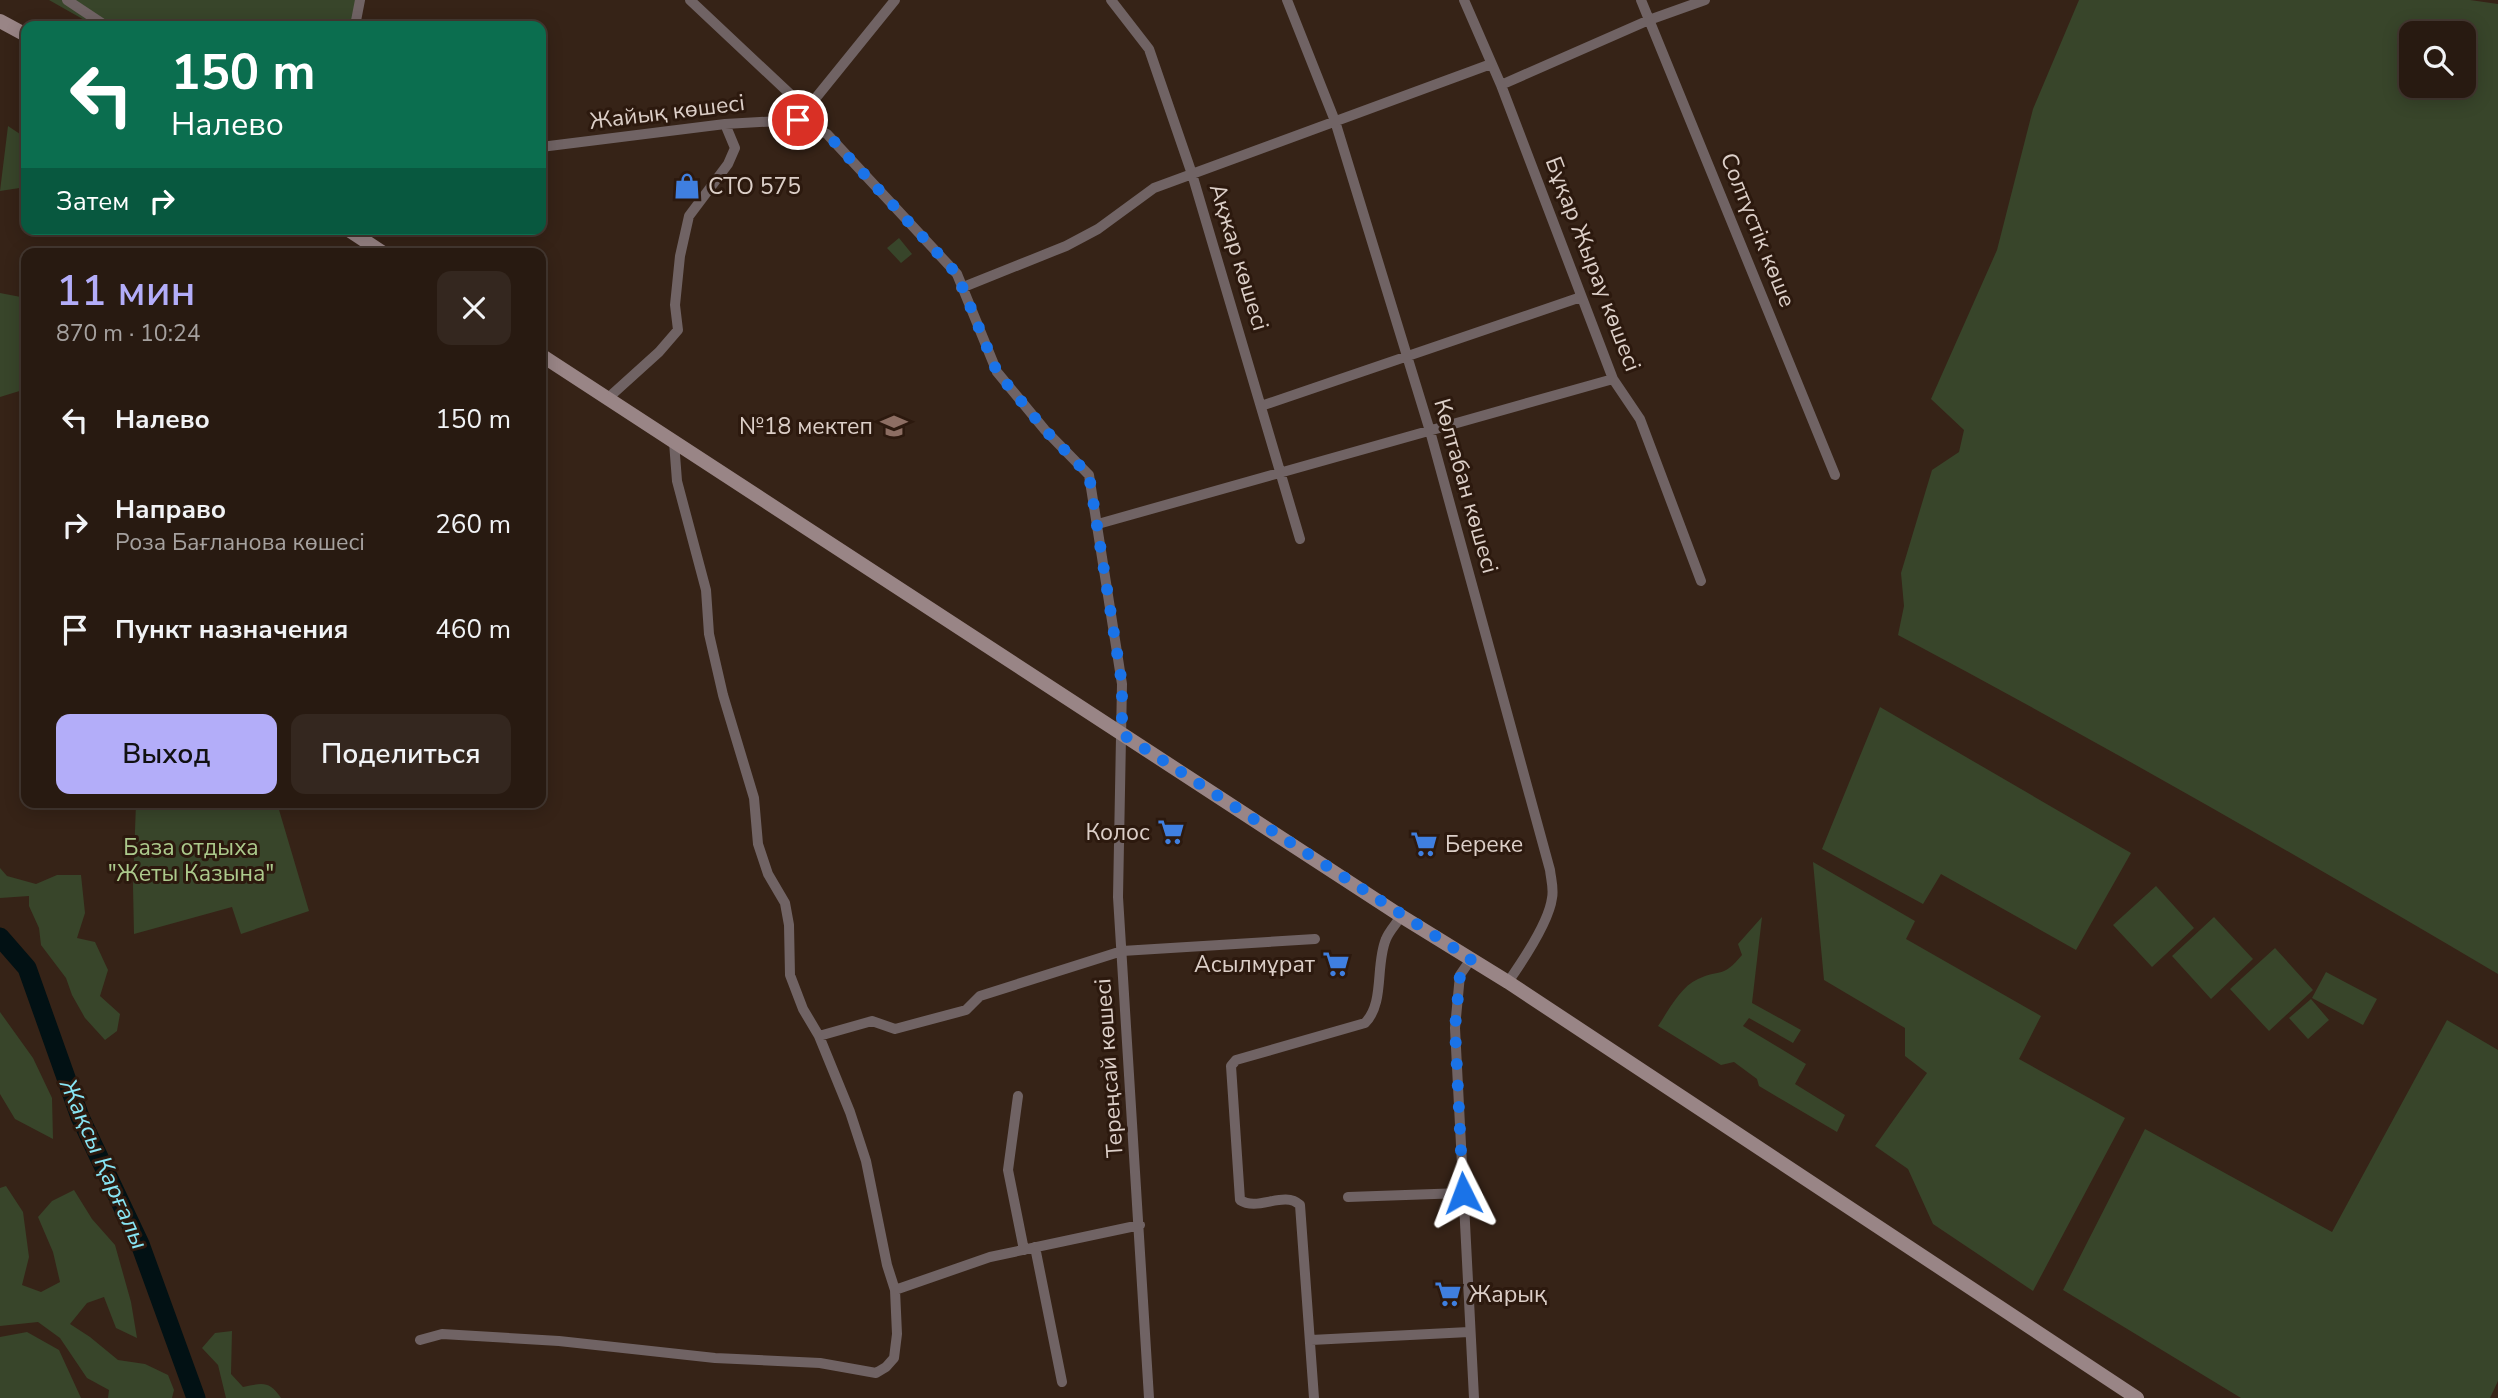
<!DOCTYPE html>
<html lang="ru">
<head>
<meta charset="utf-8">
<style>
  body { margin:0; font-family:"Nunito Sans",sans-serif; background:#34271f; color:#f1f3f6; height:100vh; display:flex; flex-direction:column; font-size:26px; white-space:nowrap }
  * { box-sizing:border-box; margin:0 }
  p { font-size:23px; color:#a5a19f }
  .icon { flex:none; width:38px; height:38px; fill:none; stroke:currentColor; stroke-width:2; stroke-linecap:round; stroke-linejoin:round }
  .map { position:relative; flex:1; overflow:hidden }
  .panel { position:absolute; left:21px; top:248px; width:525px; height:560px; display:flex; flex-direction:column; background:#281a11; border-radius:14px; box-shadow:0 4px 18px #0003,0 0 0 2px #443831 }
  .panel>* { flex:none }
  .guide { position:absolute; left:21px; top:21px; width:525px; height:214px; border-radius:14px; box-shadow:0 4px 18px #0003,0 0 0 2px #443831; background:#0b6e4f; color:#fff; overflow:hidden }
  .fabs { position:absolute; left:2399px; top:21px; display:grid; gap:14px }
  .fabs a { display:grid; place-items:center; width:77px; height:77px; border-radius:14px; background:#281a11; box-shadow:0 4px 18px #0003,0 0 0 2px #443831; font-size:35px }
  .pin { position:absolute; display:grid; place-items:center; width:60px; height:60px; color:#fff; margin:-30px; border:4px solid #fff; border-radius:50%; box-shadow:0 2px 7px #0007 }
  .me { position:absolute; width:77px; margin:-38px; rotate:357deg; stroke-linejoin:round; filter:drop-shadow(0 0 5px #0008) }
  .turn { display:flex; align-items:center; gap:24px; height:147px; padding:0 35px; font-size:32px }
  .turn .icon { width:91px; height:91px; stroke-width:2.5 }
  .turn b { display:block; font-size:49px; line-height:60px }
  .then { display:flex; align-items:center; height:66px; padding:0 35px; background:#0003; gap:14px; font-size:26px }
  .round { display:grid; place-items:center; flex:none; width:74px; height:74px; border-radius:14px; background:#34271f }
  .head { display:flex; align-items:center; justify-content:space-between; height:119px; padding:0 35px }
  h1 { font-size:42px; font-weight:600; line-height:52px; color:#b3adf9 }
  .cta { display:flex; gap:14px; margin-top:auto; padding:14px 35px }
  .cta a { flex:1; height:80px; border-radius:14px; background:#b3adf9; color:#111; font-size:28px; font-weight:600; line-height:80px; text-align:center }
  .cta a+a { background:#34271f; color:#f1f3f6 }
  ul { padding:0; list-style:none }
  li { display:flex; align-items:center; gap:21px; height:105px; padding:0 35px }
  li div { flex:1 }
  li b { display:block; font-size:26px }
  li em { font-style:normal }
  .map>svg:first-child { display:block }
  .green { fill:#38452a; fill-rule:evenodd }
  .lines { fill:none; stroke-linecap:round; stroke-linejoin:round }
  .river { stroke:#021114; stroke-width:19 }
  .minor { stroke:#706364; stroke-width:10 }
  .secondary { stroke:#998586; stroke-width:14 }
  .route { stroke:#1a73e8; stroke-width:12; stroke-dasharray:0 21.6 }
  .labels { text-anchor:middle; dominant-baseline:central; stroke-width:6; stroke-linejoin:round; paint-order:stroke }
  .street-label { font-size:23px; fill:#dccfc8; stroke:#2c190e }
  .poi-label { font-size:23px; fill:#dccfc8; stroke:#2c190e; text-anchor:start }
  .park-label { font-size:23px; fill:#acca8c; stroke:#2c190e }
  .water-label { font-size:24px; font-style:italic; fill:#88e5f4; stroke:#2c190e }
</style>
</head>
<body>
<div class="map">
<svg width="2498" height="1398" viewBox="0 0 2498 1398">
  <rect width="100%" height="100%" fill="#362317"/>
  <!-- green -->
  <path class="green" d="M 49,0 L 359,0 L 352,26 L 95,26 Z
    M 2079,0 L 2470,0 L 2498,4 L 2498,974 C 2300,857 2101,743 1898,635 L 1904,606 L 1901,573 L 1932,470 L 1959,452 L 1964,430 L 1931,399 L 1997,250 L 2033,109 ZM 2412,33 L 2464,33 L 2464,86 L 2412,86 Z
    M 8,126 L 26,138 L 26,187 L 0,191 Z
    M 899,238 L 912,254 L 901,263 L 887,248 Z
    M 0,293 L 26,298 L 26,389 L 0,397 Z
    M 1880,707 L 2131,853 L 2076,950 L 1941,874 L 1923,904 L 1822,849 Z
    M 136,803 L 277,803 L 309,911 L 241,934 L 232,907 L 134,934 L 133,886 Z
    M 1813,862 L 1915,921 L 1906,939 L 2041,1016 L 2019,1059 L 2125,1118 L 2033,1291 L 1933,1224 L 1908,1169 L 1875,1146 L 1927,1073 L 1905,1056 L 1905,1028 L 1824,980 Z
    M 0,868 L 7,876 L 36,884 L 57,875 L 81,875 L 85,913 L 77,938 L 95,942 L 108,970 L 100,996 L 120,1014 L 117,1031 L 105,1040 L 85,1018 L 72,995 L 66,978 L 41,945 L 39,928 L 29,906 L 29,896 L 0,898 Z
    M 2156,886 L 2194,928 L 2152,967 L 2113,925 Z
    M 1762,917 L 1752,1003 L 1801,1030 L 1793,1043 L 1749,1018 L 1743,1026 L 1806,1064 L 1795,1084 L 1845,1115 L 1837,1132 L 1759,1086 L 1757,1079 L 1734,1062 L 1721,1065 L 1658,1026 C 1669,1010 1680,987 1698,979 C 1722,968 1722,979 1742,955 L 1738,944 Z
    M 2214,917 L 2253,959 L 2211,999 L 2172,956 Z
    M 2275,948 L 2313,990 L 2269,1031 L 2230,989 Z
    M 2326,972 L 2377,999 L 2363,1025 L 2312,998 Z
    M 2311,999 L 2329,1020 L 2308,1039 L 2289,1018 Z
    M 0,1012 L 33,1058 L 52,1098 L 53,1139 L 15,1119 L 0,1094 Z
    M 2447,1020 L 2498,1050 L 2498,1381 L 2490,1398 L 2241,1398 L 2063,1290 L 2145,1129 L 2332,1232 Z
    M 6,1186 L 23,1212 L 29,1257 L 22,1285 L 41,1292 L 60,1282 L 53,1252 L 38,1217 L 52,1201 L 74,1190 L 92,1219 L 115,1245 L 131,1302 L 137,1338 L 116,1328 L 104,1297 L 87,1303 L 70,1324 L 90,1337 L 118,1360 L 145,1364 L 168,1375 L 174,1390 L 172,1398 L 108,1398 L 109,1390 L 87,1378 L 60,1338 L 38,1322 L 0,1326 L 0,1188 Z
    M 232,1331 L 231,1374 L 243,1387 C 262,1383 269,1380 281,1398 L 226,1398 L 218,1365 L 202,1348 L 215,1333 Z
    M 27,1332 L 59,1350 L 81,1398 L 0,1398 L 0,1337 Z"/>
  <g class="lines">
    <!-- river -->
    <path class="river" d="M 0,937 L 27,968 L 80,1117 L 140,1244 L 196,1398"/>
    <!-- minor -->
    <path class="minor" d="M 67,0 L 106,26
      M 690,0 L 806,109
      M 1111,0 L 1149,49 L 1192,174 L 1300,539
      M 1287,0 L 1335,121 L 1430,431 L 1550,870 C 1551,879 1554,889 1552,898 C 1549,922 1522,962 1508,982
      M 1464,0 L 1501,85 L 1613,379 L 1640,419 L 1701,581
      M 1641,0 L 1835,475
      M 355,26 L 360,0
      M 1501,85 L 1649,20 L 1705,0
      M 802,115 L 895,0
      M 541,147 L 725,124 L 798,120 L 827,134 L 957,274 L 997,372 L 1045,430 L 1089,475 L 1122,684 L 1118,897 L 1149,1398
      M 961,288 L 1066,246 L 1098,229 L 1154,188 L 1491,64
      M 607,399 L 659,352 L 678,330 L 675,305 L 680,256 L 689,216 L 728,164 L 735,148 L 725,124
      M 1261,406 L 1581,297
      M 674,442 L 677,481 L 706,590 L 709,634 L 723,695 L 754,798 L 758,844 L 768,874 L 785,903 L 789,925 L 790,975 L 803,1009 L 819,1036 L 872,1021 L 895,1029 L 966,1010 L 980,996 L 1122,951 L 1315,939
      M 1098,524 L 1613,379
      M 1471,959 L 1460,975 L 1455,1028 L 1474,1398
      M 1018,1096 L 1008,1170 L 1024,1250
      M 1348,1197 L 1463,1193
      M 1035,1247 L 1062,1382
      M 895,1290 L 990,1257 L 1140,1225
      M 420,1340 L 442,1334 L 559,1341 L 715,1358 L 820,1363 L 876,1373 L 886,1367 L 894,1358 L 897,1334 L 895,1290 L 887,1265 L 866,1161 L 850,1112 L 819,1036
      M 1311,1340 L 1469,1332
      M 1314,1398 L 1300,1205 C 1284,1190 1258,1212 1240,1200 L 1231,1066 L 1236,1060 L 1365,1023 C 1385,1003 1375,965 1386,939 C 1389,931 1397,923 1401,916"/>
    <!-- secondary -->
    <path class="secondary" d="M 0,21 L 26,35
      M 347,229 L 385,254
      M 541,355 L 1401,916 L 1508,982 L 2137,1398"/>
  </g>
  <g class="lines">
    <!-- route -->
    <path class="route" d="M 798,120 L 827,134 L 957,274 L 997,372 L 1045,430 L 1089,475 L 1122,684 L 1122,734 L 1471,959 L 1460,975 L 1455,1028 L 1463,1193"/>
  </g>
  <!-- icons -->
  <defs>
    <g id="shop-bare" transform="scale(2.1)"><path d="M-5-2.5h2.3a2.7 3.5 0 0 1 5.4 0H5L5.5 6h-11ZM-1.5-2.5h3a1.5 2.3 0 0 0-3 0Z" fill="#3f7fe0" stroke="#2c190e" stroke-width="2.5" paint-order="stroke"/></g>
    <g id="school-bare" transform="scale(2.1)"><path d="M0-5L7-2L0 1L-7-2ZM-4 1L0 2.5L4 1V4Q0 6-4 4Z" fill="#8d6e63" stroke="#2c190e" stroke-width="2.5" paint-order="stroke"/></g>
    <g id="supermarket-bare" transform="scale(2.1)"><path d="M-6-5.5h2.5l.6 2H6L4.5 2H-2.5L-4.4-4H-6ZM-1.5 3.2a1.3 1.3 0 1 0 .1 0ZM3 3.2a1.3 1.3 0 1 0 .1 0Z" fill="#3f7fe0" stroke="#2c190e" stroke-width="2.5" paint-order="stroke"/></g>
  </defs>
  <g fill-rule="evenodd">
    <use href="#shop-bare" x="687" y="186"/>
    <use href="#school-bare" x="894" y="426"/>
    <use href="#supermarket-bare" x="1171" y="832"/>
    <use href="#supermarket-bare" x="1424" y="844"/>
    <use href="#supermarket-bare" x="1336" y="964"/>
    <use href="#supermarket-bare" x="1448" y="1294"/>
  </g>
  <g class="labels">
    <!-- street labels -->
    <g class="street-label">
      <text transform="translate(667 112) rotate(-7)">Жайық көшесі</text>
      <text transform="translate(1758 230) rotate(68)">Солтүстік көше</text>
      <text transform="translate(1239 257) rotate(73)">Ақжар көшесі</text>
      <text transform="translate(1593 264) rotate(69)">Бұқар Жырау көшесі</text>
      <text transform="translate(1466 486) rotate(74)">Көлтабан көшесі</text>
      <text transform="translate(1109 1068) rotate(-94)">Тереңсай көшесі</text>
    </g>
    <!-- poi labels -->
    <g class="poi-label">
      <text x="708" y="186">СТО 575</text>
      <text x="873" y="426" text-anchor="end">№18 мектеп</text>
      <text x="1150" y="832" text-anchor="end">Колос</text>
      <text x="1445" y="844">Береке</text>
      <text x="1315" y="964" text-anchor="end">Асылмұрат</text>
      <text x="1469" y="1294">Жарық</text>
    </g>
    <!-- park labels -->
    <g class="park-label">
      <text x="191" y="847">База отдыха<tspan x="191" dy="26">"Жеты Казына"</tspan></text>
    </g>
    <!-- water labels -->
    <g class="water-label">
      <text transform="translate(104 1164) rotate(66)">Жақсы Қарғалы</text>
    </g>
  </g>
</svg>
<div class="fabs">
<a><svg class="icon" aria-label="search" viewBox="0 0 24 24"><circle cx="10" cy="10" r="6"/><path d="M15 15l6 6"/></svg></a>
</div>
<div class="pin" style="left:798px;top:120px;background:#d93025"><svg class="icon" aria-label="arrive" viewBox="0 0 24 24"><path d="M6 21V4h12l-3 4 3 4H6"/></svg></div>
<svg class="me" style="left:1463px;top:1193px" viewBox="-20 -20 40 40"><path d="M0-17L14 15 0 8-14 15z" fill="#1a73e8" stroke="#fff" stroke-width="4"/></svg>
<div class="guide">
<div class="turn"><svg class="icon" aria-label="left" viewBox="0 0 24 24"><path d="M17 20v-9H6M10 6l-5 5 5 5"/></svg><div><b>150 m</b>Налево</div></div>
<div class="then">Затем<svg class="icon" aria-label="right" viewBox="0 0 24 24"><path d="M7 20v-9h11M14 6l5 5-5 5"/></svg></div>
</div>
<section class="panel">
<div class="head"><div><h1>11 мин</h1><p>870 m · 10:24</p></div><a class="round"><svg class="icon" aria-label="close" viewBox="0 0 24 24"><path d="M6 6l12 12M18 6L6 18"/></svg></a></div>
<ul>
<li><svg class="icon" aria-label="left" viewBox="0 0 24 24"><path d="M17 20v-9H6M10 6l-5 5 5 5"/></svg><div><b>Налево</b></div><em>150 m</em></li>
<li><svg class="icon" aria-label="right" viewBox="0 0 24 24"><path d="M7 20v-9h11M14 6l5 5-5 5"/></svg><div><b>Направо</b><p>Роза Бағланова көшесі</p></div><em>260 m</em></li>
<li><svg class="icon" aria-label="arrive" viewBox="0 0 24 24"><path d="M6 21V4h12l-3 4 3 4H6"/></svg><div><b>Пункт назначения</b></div><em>460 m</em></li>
</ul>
<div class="cta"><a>Выход</a><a>Поделиться</a></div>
</section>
</div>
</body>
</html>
